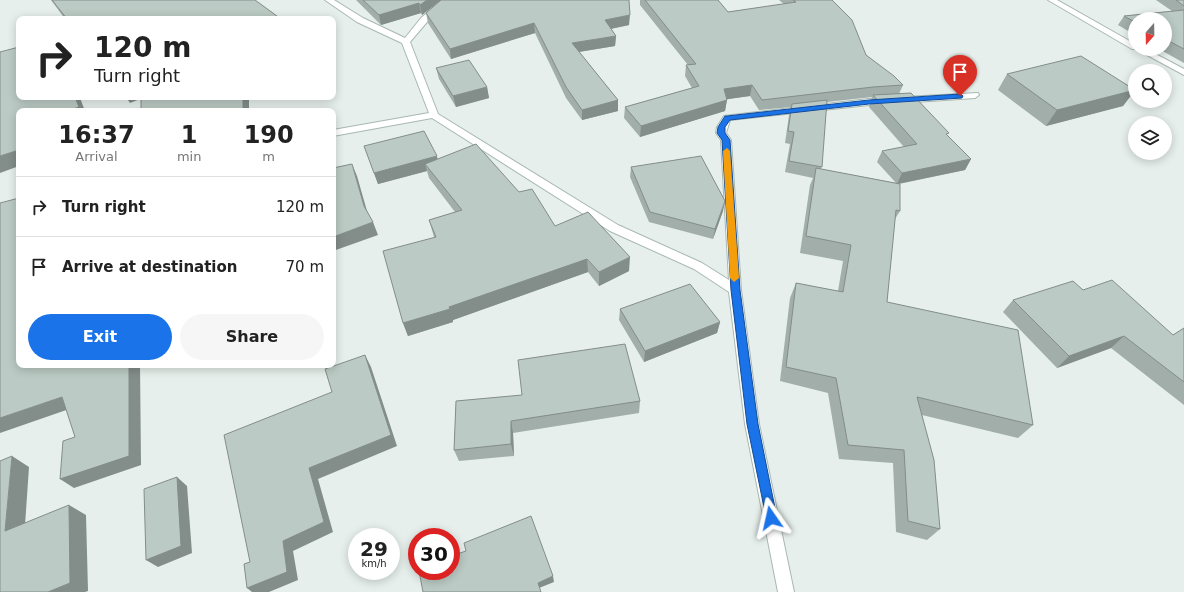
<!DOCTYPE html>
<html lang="en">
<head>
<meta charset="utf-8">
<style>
  body { margin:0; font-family:"DejaVu Sans",sans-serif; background:#f6f6f6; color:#222; height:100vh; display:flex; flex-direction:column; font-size:15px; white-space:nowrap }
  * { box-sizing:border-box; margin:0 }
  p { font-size:13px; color:#767676 }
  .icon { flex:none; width:22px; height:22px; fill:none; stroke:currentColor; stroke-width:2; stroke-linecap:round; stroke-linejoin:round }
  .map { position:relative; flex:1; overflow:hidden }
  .drawer { position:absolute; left:16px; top:108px; width:320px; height:260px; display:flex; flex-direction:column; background:#fff; border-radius:8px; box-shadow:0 2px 10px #0003 }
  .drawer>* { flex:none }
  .banner { position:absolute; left:16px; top:16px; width:320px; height:84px; border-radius:8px; box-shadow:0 2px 10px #0003; background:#fff; color:#222; overflow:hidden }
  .needle { width:26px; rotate:200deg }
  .tools { position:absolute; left:1128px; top:12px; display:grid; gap:8px }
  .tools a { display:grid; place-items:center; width:44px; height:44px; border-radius:50%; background:#fff; box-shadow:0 2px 10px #0003; font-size:20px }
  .speed { position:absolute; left:348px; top:528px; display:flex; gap:8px; font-size:20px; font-weight:700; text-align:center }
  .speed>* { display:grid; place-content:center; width:52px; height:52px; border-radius:50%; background:#fff; box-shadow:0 2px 10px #0003; line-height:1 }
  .speed small { font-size:10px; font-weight:400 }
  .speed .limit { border:6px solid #d22; background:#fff; color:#111 }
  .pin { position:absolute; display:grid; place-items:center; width:34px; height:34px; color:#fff; margin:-41px -17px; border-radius:50% 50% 50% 0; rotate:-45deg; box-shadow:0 0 4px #0007 }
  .pin .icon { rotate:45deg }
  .me { position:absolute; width:44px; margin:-22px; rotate:349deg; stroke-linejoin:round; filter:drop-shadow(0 0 3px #0008) }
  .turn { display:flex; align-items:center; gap:14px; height:84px; padding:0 12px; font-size:18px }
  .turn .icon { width:52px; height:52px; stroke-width:2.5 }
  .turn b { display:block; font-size:28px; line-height:34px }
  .eta { display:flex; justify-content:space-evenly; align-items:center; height:68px; text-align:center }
  .eta b { font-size:24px; font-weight:700; line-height:28px }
  .button { display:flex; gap:8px; margin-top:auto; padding:8px 12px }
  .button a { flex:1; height:46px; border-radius:24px; background:#1a73e8; color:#fff; font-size:16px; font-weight:700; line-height:46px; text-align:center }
  .button a+a { background:#f6f6f6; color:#222 }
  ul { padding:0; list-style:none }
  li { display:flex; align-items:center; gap:12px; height:60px; padding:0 12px; border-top:1px solid #e0e0e0 }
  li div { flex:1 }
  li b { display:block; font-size:15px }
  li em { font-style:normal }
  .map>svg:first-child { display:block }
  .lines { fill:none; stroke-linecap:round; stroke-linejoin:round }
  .minor-casing { stroke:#a8b8b2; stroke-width:2 }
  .minor { fill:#fff; fill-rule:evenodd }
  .wall { fill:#a1aea9; fill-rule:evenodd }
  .shaded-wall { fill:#838d89 }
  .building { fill:#bbcac4; stroke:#838d89 }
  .route { fill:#1a73e8; stroke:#114b97 }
  .slow { fill:#f59e0b }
</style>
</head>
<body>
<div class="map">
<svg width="1184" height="592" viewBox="0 0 1184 592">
  <rect width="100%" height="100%" fill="#e6efeb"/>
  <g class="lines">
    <!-- minor casing -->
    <g class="minor-casing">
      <path id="minor" d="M 325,0 L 334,0 L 363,18 L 405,38 L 421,18 L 443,0 L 451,0 L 427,22 L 410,42 L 438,114 L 618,225 L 702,263 L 729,280 L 721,140 L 716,133 L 717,127 L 724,116 L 869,99 L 978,93 L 979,95 L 975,98 L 869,105 L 730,120 L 726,133 L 731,140 L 741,290 L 759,424 L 794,592 L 778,592 L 745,424 L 729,292 L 694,269 L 610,231 L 432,118 L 333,136 L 333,130 L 429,113 L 402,43 L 357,22 Z
        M 1048,0 L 1057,0 L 1135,44 L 1135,49 L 1146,49 L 1184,69 L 1184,75 L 1136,49 L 1132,49 Z"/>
    </g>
    <!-- minor -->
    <use href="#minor" class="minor"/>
  </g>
  <!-- wall -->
  <path class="wall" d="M 51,0 L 255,0 L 281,19 L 65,19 Z
    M 356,0 L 441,0 L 422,15 L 421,13 L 381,25 Z
    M 640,0 L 645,0 L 728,12 L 784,4 L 779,0 L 832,0 L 866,55 L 903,85 L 899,94 L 948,136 L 971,159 L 965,170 L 899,184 L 900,211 L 895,219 L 887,302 L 1033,425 L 1018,438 L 922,415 L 940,529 L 927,540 L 896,532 L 893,463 L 839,459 L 828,393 L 780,381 L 790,298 L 796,283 L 838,291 L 843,261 L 800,253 L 810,185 L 813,178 L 785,172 L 790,144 L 785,143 L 789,115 L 791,107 L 759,110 L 750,96 L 727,99 L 725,111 L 640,137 L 624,118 L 625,107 L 692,88 L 685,76 L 686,65 L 688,65 L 640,5 ZM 872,97 L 869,107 L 904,147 L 882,151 L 877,162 L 896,183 L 821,169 L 827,102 Z
    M 1156,0 L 1184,0 L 1184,63 L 1159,49 L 1165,49 L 1165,19 L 1135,19 L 1135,35 L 1118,25 L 1124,16 L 1172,11 Z
    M 426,13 L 629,25 L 611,29 L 616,36 L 615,46 L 579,52 L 618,100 L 618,111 L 582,120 L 566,98 L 535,33 L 451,59 L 428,23 Z
    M 436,68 L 487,87 L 489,98 L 456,107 L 439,79 Z
    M 1007,74 L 1135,90 L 1123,106 L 1046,126 L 998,90 Z
    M 364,146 L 438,160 L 519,192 L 555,226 L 629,271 L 599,286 L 588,272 L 453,320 L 453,322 L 408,336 L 403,323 L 434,237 L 429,220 L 455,212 L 429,178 L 427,171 L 378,184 Z
    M 631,167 L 723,211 L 713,239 L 649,222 L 630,177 Z
    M 1083,290 L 1173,335 L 1184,328 L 1184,405 L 1111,348 L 1057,368 L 1003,312 L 1013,300 Z
    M 620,309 L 720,322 L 717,333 L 644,362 L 619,320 Z
    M 456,401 L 640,401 L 639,413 L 513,433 L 514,456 L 459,461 L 454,450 Z"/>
  <!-- shaded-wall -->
  <path class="shaded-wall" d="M 427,0 L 441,0 L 422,15 L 420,5 Z
    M 419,3 L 421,13 L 381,25 L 379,15 Z
    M 630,15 L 629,25 L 605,30 L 605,20 Z
    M 534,23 L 535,33 L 451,59 L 450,49 Z
    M 616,36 L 615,46 L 572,53 L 572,43 Z
    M 752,85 L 750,96 L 722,100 L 724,89 Z
    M 487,87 L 489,98 L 456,107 L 453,96 Z
    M 1135,90 L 1123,106 L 1046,126 L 1057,110 Z
    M 75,97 L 79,97 L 80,98 L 85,111 L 70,111 L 70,110 Z
    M 126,97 L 145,97 L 130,103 Z
    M 243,97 L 249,97 L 249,111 L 243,111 Z
    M 618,100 L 618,111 L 582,120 L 582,110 Z
    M 727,100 L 725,111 L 640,137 L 641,126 Z
    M 19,150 L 19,166 L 0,173 L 0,156 Z
    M 437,156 L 439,167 L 425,164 L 427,171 L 378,184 L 374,173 Z
    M 971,159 L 965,170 L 897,184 L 902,173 Z
    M 352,164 L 357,176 L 369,218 L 364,206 Z
    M 725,201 L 723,211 L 713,239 L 715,229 Z
    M 373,222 L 378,235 L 333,251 L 333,237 Z
    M 630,257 L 629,271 L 599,286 L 599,272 Z
    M 587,259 L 588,272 L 453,320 L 453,322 L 408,336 L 403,323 Z
    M 720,322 L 717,333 L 644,362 L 645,351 Z
    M 1124,336 L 1111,348 L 1057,368 L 1069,356 Z
    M 365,355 L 371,367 L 397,446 L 318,479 L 333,532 L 293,551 L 298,580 L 269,592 L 252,592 L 247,588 L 283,541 L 309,468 Z
    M 129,365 L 140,365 L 141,465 L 74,488 L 60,479 Z
    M 62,397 L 75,407 L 0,433 L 0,418 Z
    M 511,421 L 513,433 L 514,456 L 511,444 Z
    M 12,456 L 29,467 L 24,540 L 5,531 Z
    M 177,477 L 187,486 L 192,553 L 158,567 L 146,560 Z
    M 69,505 L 86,515 L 88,591 L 85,592 L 48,592 Z
    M 553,576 L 554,582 L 539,588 L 538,583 Z"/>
  <!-- building -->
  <path class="building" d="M 52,0 L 255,0 L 281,19 L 67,19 Z
    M 363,0 L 427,0 L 420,5 L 419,3 L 379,15 Z
    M 441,0 L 629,0 L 630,15 L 605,20 L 616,36 L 572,43 L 618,100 L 582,110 L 566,87 L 534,23 L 450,49 L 426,13 Z
    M 645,0 L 718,0 L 728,12 L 796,2 L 793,0 L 832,0 L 852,20 L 866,55 L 894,76 L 903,85 L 873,87 L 762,100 L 752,85 L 724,89 L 727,100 L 641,126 L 625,107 L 699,86 L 686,65 L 696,64 Z
    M 1176,0 L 1184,0 L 1184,6 Z
    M 1184,10 L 1184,49 L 1165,39 L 1165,19 L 1135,19 L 1135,22 L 1124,16 Z
    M 19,47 L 19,97 L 75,97 L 79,107 L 70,110 L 70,111 L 19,111 L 19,150 L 0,156 L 0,52 Z
    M 1081,56 L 1135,90 L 1057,110 L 1007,74 Z
    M 469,60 L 487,87 L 453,96 L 436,68 Z
    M 911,93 L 949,133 L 946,134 L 971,159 L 902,173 L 882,151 L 917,144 L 873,95 Z
    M 141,97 L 243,97 L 243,111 L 141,111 Z
    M 827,100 L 822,167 L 789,161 L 794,132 L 788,131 L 792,104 Z
    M 424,131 L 437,156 L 374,173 L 364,146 Z
    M 476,144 L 519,192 L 532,189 L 555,226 L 588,212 L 630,257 L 599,272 L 587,259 L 449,307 L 450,309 L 403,323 L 383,251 L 436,237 L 429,220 L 462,210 L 425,164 Z
    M 701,156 L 725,201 L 715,229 L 650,212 L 631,167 Z
    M 352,164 L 364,206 L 373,222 L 333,237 L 333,168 Z
    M 816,168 L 900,184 L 900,211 L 896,210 L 887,302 L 1018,330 L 1033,425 L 917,397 L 934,460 L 940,529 L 908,521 L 904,450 L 848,445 L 836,378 L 786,367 L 796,283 L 843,292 L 851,245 L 806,236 Z
    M 19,198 L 19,365 L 129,365 L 129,456 L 60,479 L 63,441 L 75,437 L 62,397 L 0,418 L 0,203 Z
    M 1112,280 L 1173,335 L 1184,328 L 1184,382 L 1124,336 L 1069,356 L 1013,300 L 1073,281 L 1083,290 Z
    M 690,284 L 720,322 L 645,351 L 620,309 Z
    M 625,344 L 640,401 L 511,421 L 511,444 L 454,450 L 456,401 L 522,395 L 518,360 Z
    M 365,355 L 391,435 L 309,468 L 324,522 L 283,541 L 287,572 L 247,588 L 244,564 L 250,562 L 224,435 L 332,392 L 325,369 Z
    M 12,456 L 5,531 L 69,505 L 70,583 L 48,592 L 0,592 L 0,461 Z
    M 177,477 L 181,546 L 146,560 L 144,489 Z
    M 531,516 L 553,576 L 538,583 L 541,592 L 423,592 L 419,571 L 451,571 L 451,556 L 466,551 L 464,543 Z"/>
  <!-- route -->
  <path class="route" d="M 960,94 L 963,96 L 962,98 L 869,104 L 730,120 L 725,127 L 725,133 L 730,140 L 740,290 L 758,424 L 777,518 L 775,522 L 771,523 L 767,522 L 747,424 L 731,290 L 722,140 L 717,133 L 718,127 L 725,116 L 727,116 L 869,100 Z"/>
  <!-- slow -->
  <path class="slow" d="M 727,148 L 730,151 L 739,278 L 734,282 L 730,278 L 723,151 Z"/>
</svg>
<div class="tools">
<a><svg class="needle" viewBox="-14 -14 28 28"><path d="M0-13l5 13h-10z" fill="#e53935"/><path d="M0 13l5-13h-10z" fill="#767676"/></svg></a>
<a><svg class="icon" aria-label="search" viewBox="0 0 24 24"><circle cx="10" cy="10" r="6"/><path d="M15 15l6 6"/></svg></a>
<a><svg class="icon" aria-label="layers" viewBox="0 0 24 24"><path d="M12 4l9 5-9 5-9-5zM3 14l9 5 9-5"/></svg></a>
</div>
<div class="speed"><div>29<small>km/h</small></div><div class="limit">30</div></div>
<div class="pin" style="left:960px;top:96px;background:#d93025"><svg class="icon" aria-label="arrive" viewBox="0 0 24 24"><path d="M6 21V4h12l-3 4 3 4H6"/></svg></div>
<svg class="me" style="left:771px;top:518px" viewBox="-20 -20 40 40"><path d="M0-17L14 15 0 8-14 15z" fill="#1a73e8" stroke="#fff" stroke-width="4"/></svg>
<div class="banner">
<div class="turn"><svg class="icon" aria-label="right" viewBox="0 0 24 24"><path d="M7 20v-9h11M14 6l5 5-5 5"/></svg><div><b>120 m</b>Turn right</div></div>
</div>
<section class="drawer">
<div class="eta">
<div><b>16:37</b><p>Arrival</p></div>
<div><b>1</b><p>min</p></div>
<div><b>190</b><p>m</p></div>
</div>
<ul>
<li><svg class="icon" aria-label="right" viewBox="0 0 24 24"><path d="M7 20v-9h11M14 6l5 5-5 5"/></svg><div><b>Turn right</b></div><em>120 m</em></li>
<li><svg class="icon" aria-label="arrive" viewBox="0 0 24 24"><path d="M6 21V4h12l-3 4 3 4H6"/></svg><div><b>Arrive at destination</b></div><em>70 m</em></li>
</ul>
<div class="button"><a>Exit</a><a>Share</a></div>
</section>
</div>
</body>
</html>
